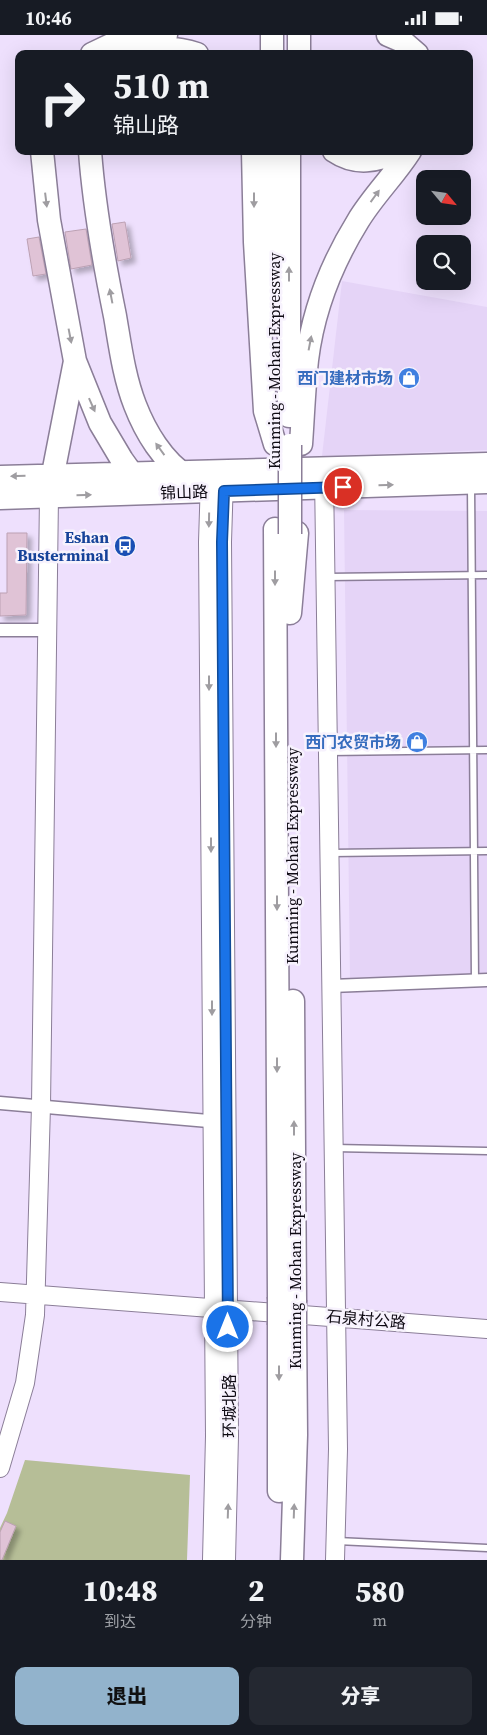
<!DOCTYPE html>
<html lang="zh">
<head>
<meta charset="utf-8">
<style>
  body { margin:0; font-family:"Source Serif 4","Noto Sans SC",serif; background:#242831; color:#f1f3f6; height:100vh; display:flex; flex-direction:column; font-size:19px; white-space:nowrap }
  * { box-sizing:border-box; margin:0 }
  p { font-size:16px; color:#9ea1a6 }
  .icon { flex:none; width:28px; height:28px; fill:none; stroke:currentColor; stroke-width:2; stroke-linecap:round; stroke-linejoin:round }
  .map { position:relative; height:1525px; overflow:hidden }
  .details { display:flex; flex-direction:column; background:#171b24; flex:1 }
  .details>* { flex:none }
  .hud { position:absolute; left:15px; top:15px; width:458px; height:105px; border-radius:10px; box-shadow:0 5px 20px #0002; background:#171b24; color:#f1f3f6; overflow:hidden }
  .needle { width:32px; rotate:119deg }
  .tools { position:absolute; left:416px; top:135px; display:grid; gap:10px }
  .tools a { display:grid; place-items:center; width:55px; height:55px; border-radius:10px; background:#171b24; box-shadow:0 5px 20px #0002; font-size:25px }
  .pin { position:absolute; display:grid; place-items:center; width:42px; height:42px; color:#fff; margin:-21px; border:2px solid #fff; border-radius:50%; box-shadow:0 1px 5px #0007 }
  .me { position:absolute; width:55px; margin:-28px; rotate:0deg; stroke-linejoin:round; filter:drop-shadow(0 0 4px #0008) }
  .turn { display:flex; align-items:center; gap:18px; height:105px; padding:0 15px; font-size:22px }
  .turn .icon { width:65px; height:65px; stroke-width:2.5 }
  .turn b { display:block; font-size:35px; line-height:42px }
  .eta { display:flex; justify-content:space-evenly; align-items:center; height:85px; text-align:center }
  .eta b { font-size:30px; font-weight:800; line-height:35px }
  .primary-button { display:flex; gap:10px; margin-top:auto; padding:10px 15px }
  .primary-button a { flex:1; height:58px; border-radius:10px; background:#92b3cc; color:#111; font-size:20px; font-weight:800; line-height:58px; text-align:center }
  .primary-button a+a { background:#242831; color:#f1f3f6 }
  .status { display:flex; justify-content:space-between; align-items:center; height:35px; padding:0 25px; background:#171b24; direction:ltr }
  .status svg { height:14px; fill:currentColor }
  .map>svg:first-child { display:block }
  .built { fill:#e5d4f7 }
  .green { fill:#b6be97 }
  .building { fill:#e0c3d6; stroke:#bca1b3; filter:url(#shadow) }
  .lines { fill:none; stroke-linecap:round; stroke-linejoin:round }
  .lane-casing { stroke:#8b7e98; stroke-width:9 }
  .street-casing { stroke:#8b7e98; stroke-width:15 }
  .secondary-casing { stroke:#8b7e98; stroke-width:20 }
  .highway-casing { stroke:#8b7e98; stroke-width:25 }
  .lane { stroke:#fff; stroke-width:6 }
  .street { stroke:#fff; stroke-width:12 }
  .secondary { stroke:#fff; stroke-width:18 }
  .highway { stroke:#fff; stroke-width:22 }
  .highway-bridge-casing { stroke:#8b7e98; stroke-width:25; stroke-linecap:butt }
  .highway-bridge { stroke:#fff; stroke-width:22 }
  .oneway { fill:#9f9da1 }
  .route-casing { stroke:#114b97; stroke-width:12 }
  .route { stroke:#1a73e8; stroke-width:9 }
  .labels { text-anchor:middle; dominant-baseline:central; stroke-width:5; stroke-linejoin:round; paint-order:stroke }
  .street-label { font-size:16px; fill:#0e0a13; stroke:#f7f2fd }
  .shop-label { font-size:16px; font-weight:bold; fill:#366cbe; stroke:#f7f2fd; text-anchor:end }
  .transit-label { font-size:16px; font-weight:bold; fill:#164399; stroke:#f7f2fd; text-anchor:end }
</style>
</head>
<body>
<div class="status"><b>10:46</b><svg viewBox="0 0 49 12"><path d="M0 12V9h3v3zM5 12V6h3v6zM10 12V3h3v9zM15 12V0h3v12zM26 1h20v11H26zM47 4h2v5h-2z"/></svg></div>
<div class="map">
<svg width="487" height="1525" viewBox="0 0 487 1525">
  <defs>
    <filter id="shadow"><feDropShadow dx="4.5" dy="4.5" stdDeviation="2.5" flood-color="#0004"/></filter>
  </defs>
  <rect width="100%" height="100%" fill="#eee0fd"/>
  <!-- built -->
  <path class="built" d="M 342,246 L 487,272 L 487,415 L 322,421 Z
    M 344,475 L 487,476 L 487,938 L 350,943 Z"/>
  <!-- green -->
  <path class="green" d="M 25,1425 L 190,1440 L 187,1525 L 0,1525 L 0,1493 L 7,1478 Z"/>
  <!-- building -->
  <path class="building" d="M 125,187 L 131,223 L 118,226 L 112,189 Z
    M 86,194 L 92,230 L 71,234 L 65,197 Z
    M 39,202 L 46,239 L 33,241 L 27,204 Z
    M 7,498 L 27,498 L 26,580 L 0,581 L 0,558 L 7,558 Z
    M 5,1486 L 16,1491 L 2,1525 L 0,1525 L 0,1497 Z"/>
  <g class="lines">
    <!-- lane casing -->
    <g class="lane-casing">
      <path id="lane" d="M 471,451 L 475,945
        M 327,542 L 487,540
        M 328,717 L 487,715
        M 331,818 L 487,816
        M 334,1113 L 487,1116
        M 337,1506 L 487,1513"/>
    </g>
    <!-- street casing -->
    <g class="street-casing">
      <path id="street" d="M 0,595 L 47,595
        M 331,951 L 487,945
        M 0,1068 L 220,1087"/>
    </g>
    <!-- secondary casing -->
    <g class="secondary-casing">
      <path id="secondary" d="M 324,441 L 338,1414 L 335,1525
        M 224,443 L 222,507 L 229,1401 L 226,1525
        M 210,444 L 208,507 L 215,1401 L 212,1525
        M 0,1257 L 487,1294
        M 0,1433 L 25,1348 L 35,1280 L 41,1071 L 49,461"/>
    </g>
    <!-- highway casing -->
    <g class="highway-casing">
      <path id="highway" d="M 299,0 L 299,19
        M 388,0 L 402,6 L 417,19
        M 142,17 C 161,12 179,13 197,19
        M 92,19 L 117,7 L 166,0
        M 272,19 L 272,0
        M 42,116 L 49,185 L 75,326 L 100,388 L 122,425 L 137,446
        M 90,116 C 94,172 104,227 115,281 C 120,310 124,342 135,370 C 145,396 163,427 188,442
        M 253,116 L 255,207 L 265,376 L 275,409
        M 273,116 L 274,268
        M 289,116 L 289,381
        M 334,116 C 356,131 377,126 400,116
        M 301,409 C 303,381 304,353 307,325 C 313,276 332,228 358,186 C 373,161 394,141 410,116
        M 0,442 L 487,429
        M 50,454 L 75,326
        M 0,463 L 487,447
        M 275,494 L 279,1262
        M 290,578 L 297,498
        M 293,966 L 295,1265
        M 279,1290 L 279,1456
        M 292,1525 L 296,1400 L 295,1289"/>
    </g>
    <!-- lane -->
    <use href="#lane" class="lane"/>
    <!-- street -->
    <use href="#street" class="street"/>
    <!-- secondary -->
    <use href="#secondary" class="secondary"/>
    <!-- highway -->
    <use href="#highway" class="highway"/>
    <!-- highway-bridge casing -->
    <g class="highway-bridge-casing">
      <path id="highway-bridge" d="M 290,410 L 290,499
        M 295,1265 L 295,1289
        M 279,1290 L 279,1262"/>
    </g>
    <!-- highway-bridge -->
    <use href="#highway-bridge" class="highway-bridge"/>
  </g>
  <!-- one-way arrows -->
  <defs><path id="oneway-solid" d="M-6-.8H1V-3.2L6.5 0L1 3.2V.8H-6Z" transform="scale(1.25)"/></defs>
  <g class="oneway">
    <use href="#oneway-solid" transform="translate(375 161) rotate(-54)"/>
    <use href="#oneway-solid" transform="translate(46 165) rotate(83)"/>
    <use href="#oneway-solid" transform="translate(254 165) rotate(90)"/>
    <use href="#oneway-solid" transform="translate(289 239) rotate(-90)"/>
    <use href="#oneway-solid" transform="translate(111 261) rotate(-101)"/>
    <use href="#oneway-solid" transform="translate(70 301) rotate(79)"/>
    <use href="#oneway-solid" transform="translate(310 308) rotate(-79)"/>
    <use href="#oneway-solid" transform="translate(92 370) rotate(66)"/>
    <use href="#oneway-solid" transform="translate(160 414) rotate(-126)"/>
    <use href="#oneway-solid" transform="translate(18 441) rotate(179)"/>
    <use href="#oneway-solid" transform="translate(386 450) rotate(-2)"/>
    <use href="#oneway-solid" transform="translate(84 460) rotate(-2)"/>
    <use href="#oneway-solid" transform="translate(209 485) rotate(91)"/>
    <use href="#oneway-solid" transform="translate(275 543) rotate(90)"/>
    <use href="#oneway-solid" transform="translate(209 648) rotate(90)"/>
    <use href="#oneway-solid" transform="translate(276 705) rotate(90)"/>
    <use href="#oneway-solid" transform="translate(211 810) rotate(90)"/>
    <use href="#oneway-solid" transform="translate(277 868) rotate(90)"/>
    <use href="#oneway-solid" transform="translate(212 973) rotate(90)"/>
    <use href="#oneway-solid" transform="translate(277 1030) rotate(90)"/>
    <use href="#oneway-solid" transform="translate(294 1093) rotate(-90)"/>
    <use href="#oneway-solid" transform="translate(279 1338) rotate(90)"/>
    <use href="#oneway-solid" transform="translate(228 1476) rotate(-88)"/>
    <use href="#oneway-solid" transform="translate(294 1476) rotate(-88)"/>
  </g>
  <g class="lines">
    <!-- route casing -->
    <g class="route-casing">
      <path id="route" d="M 228,1292 L 222,507 L 224,456 L 343,452"/>
    </g>
    <!-- route -->
    <use href="#route" class="route"/>
  </g>
  <!-- icons -->
  <defs>
    <g id="shop-disc" transform="scale(1.125)"><circle r="9.5" fill="#3f7fe0" stroke="#f7f2fd"/><path d="M-5-2.5h2.3a2.7 3.5 0 0 1 5.4 0H5L5.5 6h-11ZM-1.5-2.5h3a1.5 2.3 0 0 0-3 0Z" fill="#fff"/></g>
    <g id="bus-disc" transform="scale(1.125)"><circle r="9.5" fill="#1a4fb4" stroke="#f7f2fd"/><path d="M-5-6H5V4H4V6H2V4H-2V6H-4V4H-5ZM-3.5-4V0h7V-4ZM-3.5 1.2v1.5H-2V1.2ZM2 1.2v1.5H3.5V1.2Z" fill="#fff"/></g>
  </defs>
  <g fill-rule="evenodd">
    <use href="#shop-disc" x="409" y="343"/>
    <use href="#bus-disc" x="125" y="511"/>
    <use href="#shop-disc" x="417" y="707"/>
  </g>
  <g class="labels">
    <!-- street labels -->
    <g class="street-label">
      <text transform="translate(274 326) rotate(-90)">Kunming - Mohan Expressway</text>
      <text transform="translate(184 457) rotate(-2)">锦山路</text>
      <text transform="translate(292 821) rotate(-90)">Kunming - Mohan Expressway</text>
      <text transform="translate(295 1226) rotate(-90)">Kunming - Mohan Expressway</text>
      <text transform="translate(366 1284) rotate(5)">石泉村公路</text>
      <text transform="translate(229 1371) rotate(-90)">环城北路</text>
    </g>
    <!-- shop labels -->
    <g class="shop-label">
      <text x="393" y="343">西门建材市场</text>
      <text x="401" y="707">西门农贸市场</text>
    </g>
    <!-- transit labels -->
    <g class="transit-label">
      <text x="109" y="502">Eshan<tspan x="109" dy="18">Busterminal</tspan></text>
    </g>
  </g>
</svg>
<div class="tools">
<a><svg class="needle" viewBox="-14 -14 28 28"><path d="M0-13l5 13h-10z" fill="#e53935"/><path d="M0 13l5-13h-10z" fill="#9ea1a6"/></svg></a>
<a><svg class="icon" aria-label="search" viewBox="0 0 24 24"><circle cx="10" cy="10" r="6"/><path d="M15 15l6 6"/></svg></a>
</div>
<div class="pin" style="left:343px;top:452px;background:#d93025"><svg class="icon" aria-label="arrive" viewBox="0 0 24 24"><path d="M6 21V4h12l-3 4 3 4H6"/></svg></div>
<svg class="me" style="left:228px;top:1292px" viewBox="-20 -20 40 40"><circle r="17" fill="#1a73e8" stroke="#fff" stroke-width="3"/><path d="M0-11L8 9 0 5-8 9z" fill="#fff"/></svg>
<div class="hud">
<div class="turn"><svg class="icon" aria-label="right" viewBox="0 0 24 24"><path d="M7 20v-9h11M14 6l5 5-5 5"/></svg><div><b>510 m</b>锦山路</div></div>
</div>
</div>
<section class="details">
<div class="eta">
<div><b>10:48</b><p>到达</p></div>
<div><b>2</b><p>分钟</p></div>
<div><b>580</b><p>m</p></div>
</div>
<div class="primary-button"><a>退出</a><a>分享</a></div>
</section>
</body>
</html>
